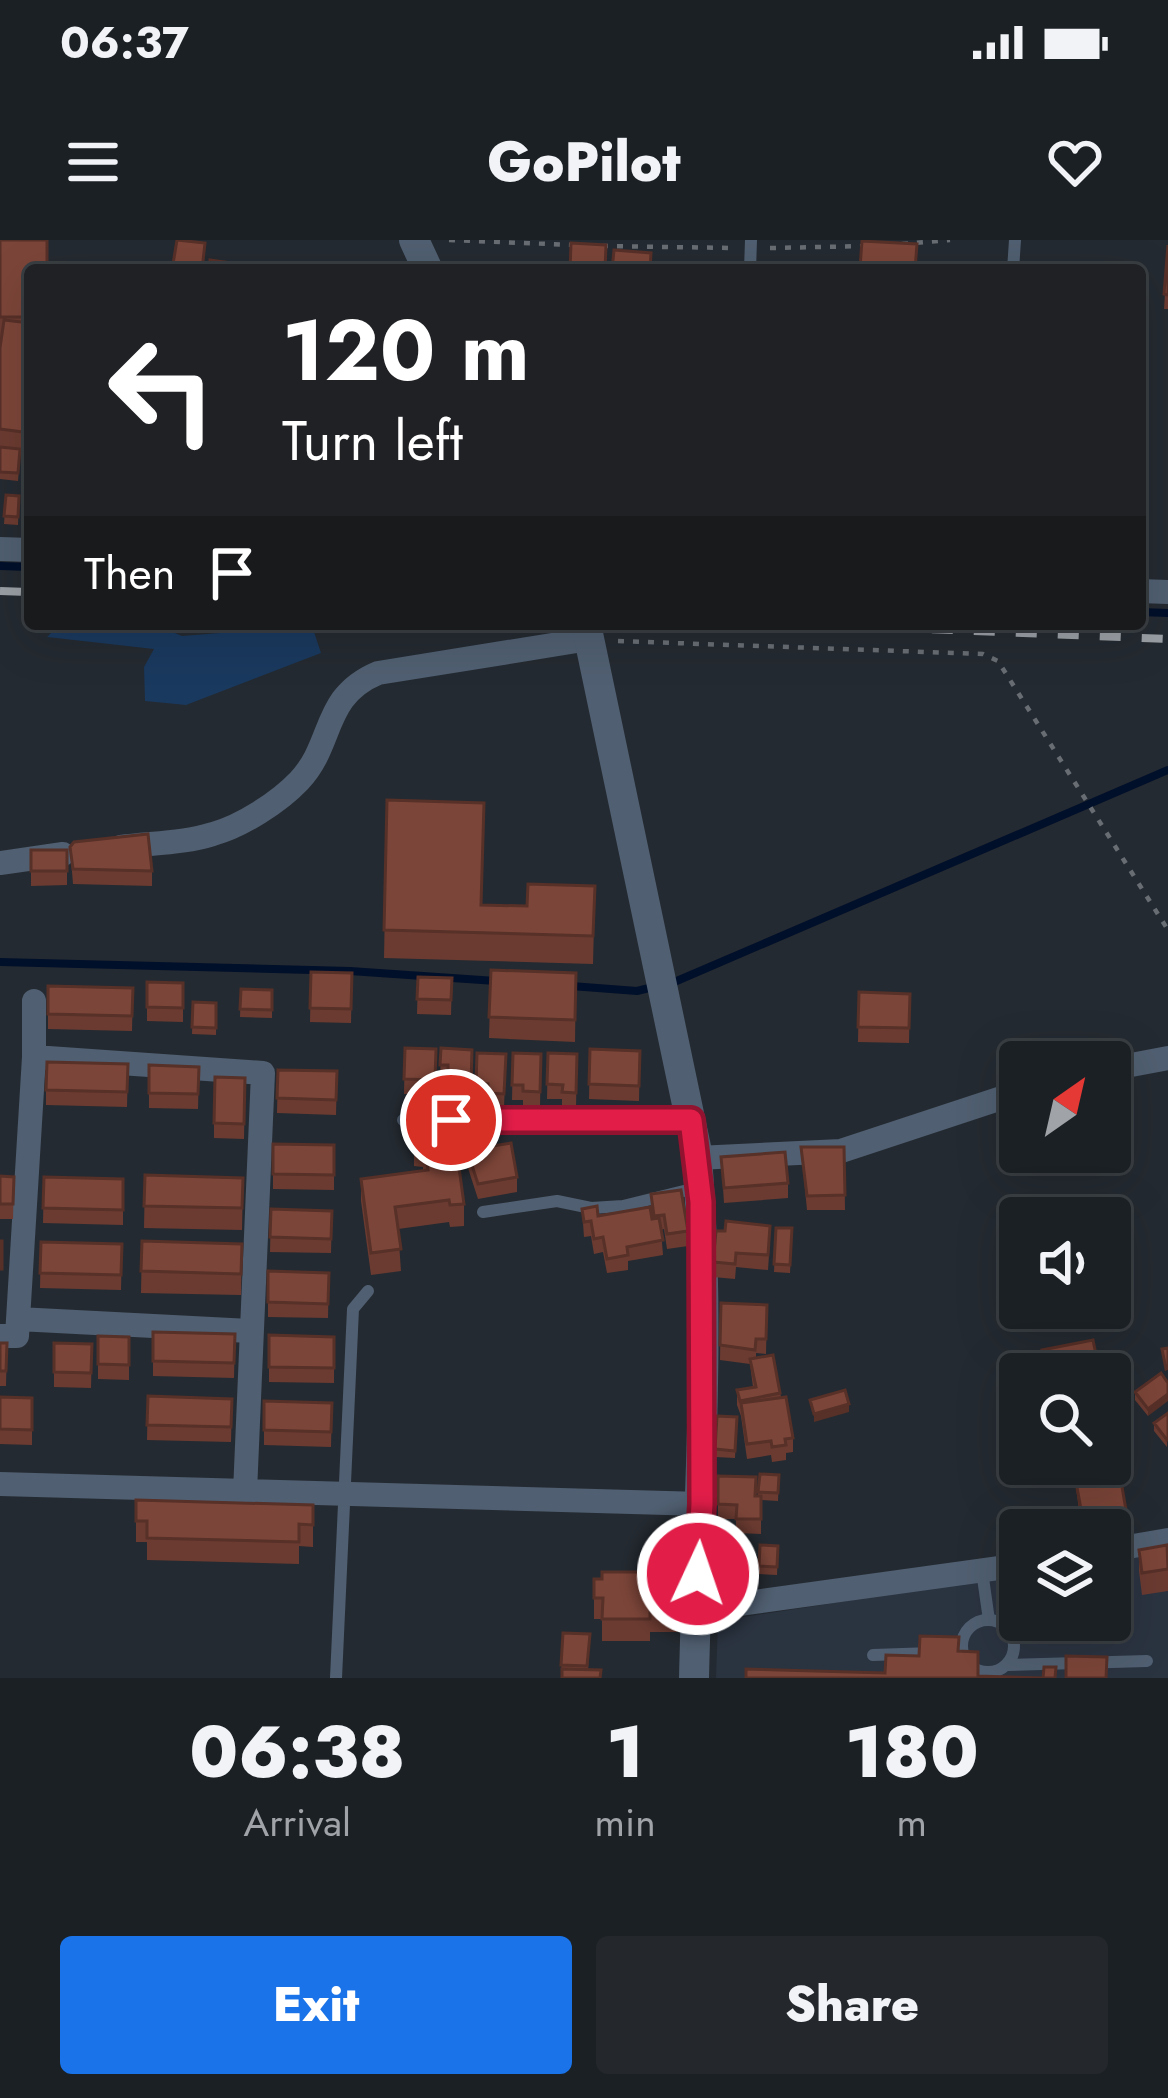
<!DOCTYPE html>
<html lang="en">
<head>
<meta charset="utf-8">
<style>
  body { margin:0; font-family:Jost,sans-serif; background:#24282d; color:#f1f3f6; height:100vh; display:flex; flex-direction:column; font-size:45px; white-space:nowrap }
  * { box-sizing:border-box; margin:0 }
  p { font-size:39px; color:#a0a3a7 }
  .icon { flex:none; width:66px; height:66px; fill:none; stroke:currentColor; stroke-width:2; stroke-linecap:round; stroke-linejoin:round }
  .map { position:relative; height:1438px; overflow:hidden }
  .sheet { display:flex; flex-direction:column; background:#1b2025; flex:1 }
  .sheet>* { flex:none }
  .top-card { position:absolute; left:24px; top:24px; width:1122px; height:366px; border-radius:12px; box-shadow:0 12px 48px #0002,0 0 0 3px #393e42; background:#202124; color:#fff; overflow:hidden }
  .needle { width:78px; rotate:34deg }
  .tools { position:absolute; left:999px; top:801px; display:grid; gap:24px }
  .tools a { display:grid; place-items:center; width:132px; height:132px; border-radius:12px; background:#1b2025; box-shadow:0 12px 48px #0002,0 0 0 3px #393e42; font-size:60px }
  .pin { position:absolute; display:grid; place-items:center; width:102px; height:102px; color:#fff; margin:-51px; border:6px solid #fff; border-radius:50%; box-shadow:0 3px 12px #0007 }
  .me { position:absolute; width:132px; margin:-66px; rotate:3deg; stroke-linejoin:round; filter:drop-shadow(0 0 9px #0008) }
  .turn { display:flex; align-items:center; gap:42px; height:252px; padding:0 60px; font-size:54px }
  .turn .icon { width:156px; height:156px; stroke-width:2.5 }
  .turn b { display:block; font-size:84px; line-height:102px }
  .then { display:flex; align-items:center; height:114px; padding:0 60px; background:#0003; gap:24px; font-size:45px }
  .eta { display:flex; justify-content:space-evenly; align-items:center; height:204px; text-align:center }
  .eta b { font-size:72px; font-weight:800; line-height:84px }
  .primary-button { display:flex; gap:24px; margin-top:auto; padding:24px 60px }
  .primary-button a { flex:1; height:138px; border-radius:12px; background:#1a73e8; color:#fff; font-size:48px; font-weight:800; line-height:138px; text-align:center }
  .primary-button a+a { background:#24282d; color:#f1f3f6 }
  .status { display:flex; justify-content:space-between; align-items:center; height:84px; padding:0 60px; background:#1b2025; direction:ltr }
  .status svg { height:33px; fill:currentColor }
  header { display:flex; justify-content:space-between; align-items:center; height:156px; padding:0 60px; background:#1b2025; font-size:54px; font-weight:800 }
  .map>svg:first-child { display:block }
  .built { fill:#2a3340 }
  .green { fill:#1a395e }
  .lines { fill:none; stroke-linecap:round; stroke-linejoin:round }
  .stream { stroke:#000f2a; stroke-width:8 }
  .path { stroke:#686d74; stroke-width:4.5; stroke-dasharray:6 9; stroke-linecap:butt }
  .service { stroke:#505f71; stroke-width:12 }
  .minor { stroke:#505f71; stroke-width:24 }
  .tertiary { stroke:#505f71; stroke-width:30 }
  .rail { stroke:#9a9fa5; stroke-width:8; stroke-dasharray:21 21; stroke-linecap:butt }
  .wall { fill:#6b3b31 }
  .shaded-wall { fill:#573028 }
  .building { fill:#7c4539; stroke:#573028; stroke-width:3 }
  .route-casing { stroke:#92132f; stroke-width:30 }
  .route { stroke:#e11d48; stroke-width:21 }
</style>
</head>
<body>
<div class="status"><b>06:37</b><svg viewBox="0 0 49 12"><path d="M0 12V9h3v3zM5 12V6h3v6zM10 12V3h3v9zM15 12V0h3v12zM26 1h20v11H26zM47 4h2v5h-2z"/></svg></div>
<header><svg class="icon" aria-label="menu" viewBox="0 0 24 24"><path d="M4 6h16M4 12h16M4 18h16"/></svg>GoPilot<svg class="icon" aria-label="heart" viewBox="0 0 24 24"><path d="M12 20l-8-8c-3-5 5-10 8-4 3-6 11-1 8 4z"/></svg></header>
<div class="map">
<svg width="1168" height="1438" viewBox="0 0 1168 1438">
  <rect width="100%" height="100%" fill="#242a31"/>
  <!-- built -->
  <path class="built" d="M 1168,1311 L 1168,1438 L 716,1438 L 718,1381 L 1020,1334 L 1020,1380 L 1110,1380 L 1110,1320 Z"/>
  <!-- green -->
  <path class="green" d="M 60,384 L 153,384 L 182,396 L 246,391 L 314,392 L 321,413 L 186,465 L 145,461 L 144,427 L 154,409 L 47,397 Z"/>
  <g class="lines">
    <!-- stream -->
    <path class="stream" d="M 0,326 L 30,327
      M 1140,372 L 1168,373
      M 0,722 L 350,731 L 496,741
      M 672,743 L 1168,530
      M 571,746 L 637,751 L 657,746"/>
    <!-- path -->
    <path class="path" d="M 449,0 L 573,5
      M 902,4 L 950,0
      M 602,6 L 735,8
      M 770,8 L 867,6
      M 618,401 L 983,414 L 998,421 L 1168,690"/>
    <!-- service -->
    <path class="service" d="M 750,30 L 751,0
      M 1013,30 L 1015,0
      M 403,880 L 690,881
      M 483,972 L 557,961 L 591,968 L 623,966 L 700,947
      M 982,1331 L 989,1380
      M962 1406a26 26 0 1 1 52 0a26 26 0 1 1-52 0Z
      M 873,1415 L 932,1413
      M 1007,1425 L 1147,1421
      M 336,1438 L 353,1069 L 368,1051"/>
    <!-- minor -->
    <path class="minor" d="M 0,309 L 30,310
      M 1140,351 L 1168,352
      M 121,607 C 151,603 185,603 213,594 C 242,586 279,562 299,541 C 335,503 321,457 378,433 L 589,399
      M 0,623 L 63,614
      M 34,817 L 263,833 L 245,1252
      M 1110,829 L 1168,818
      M 697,918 L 841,911 L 1020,852
      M 18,1079 L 250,1091
      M 0,1096 L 17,1096 L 34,817 L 34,761
      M 0,1244 L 702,1264
      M 1110,1310 L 1168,1300
      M 696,1370 L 1020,1325"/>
    <!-- tertiary -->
    <path class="tertiary" d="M 414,0 L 428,30
      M 586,384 L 696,907 C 712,1083 698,1262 694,1438"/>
    <!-- rail -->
    <path class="rail" d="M 0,351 L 30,352
      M 806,384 L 1168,399"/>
  </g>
  <!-- wall -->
  <path class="wall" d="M 0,0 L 30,30 L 30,194 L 26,194 L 23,214 L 20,214 L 18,241 L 0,239 Z
    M 1168,5 L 1168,69 L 1164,69 Z
    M 25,209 L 30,209 L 30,261 L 25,261 Z
    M 6,255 L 19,256 L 18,285 L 4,284 Z
    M 387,560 L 482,665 L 527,666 L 595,646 L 593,724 L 384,718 Z
    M 70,607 L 152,631 L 152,646 L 73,644 Z
    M 31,610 L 67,610 L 67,645 L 31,646 Z
    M 491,730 L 576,733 L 575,802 L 489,798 Z
    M 311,732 L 352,733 L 351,783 L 310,782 Z
    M 418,737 L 452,738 L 451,775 L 417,774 Z
    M 147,742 L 183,743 L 183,782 L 147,781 Z
    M 48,746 L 133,748 L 132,791 L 48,789 Z
    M 241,749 L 272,750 L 272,778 L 240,777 Z
    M 859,752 L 910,754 L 909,803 L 858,802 Z
    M 193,762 L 216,763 L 216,795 L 192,794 Z
    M 405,808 L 436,809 L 434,875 L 416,874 L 416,854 L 404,854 Z
    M 441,808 L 472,810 L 471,859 L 448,858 L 448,840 L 440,840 Z
    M 590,809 L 640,811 L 639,861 L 589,859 Z
    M 477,813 L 506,814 L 504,868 L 488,868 L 488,859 L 476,858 Z
    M 513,813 L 541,814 L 540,866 L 523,866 L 523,860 L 512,860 Z
    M 548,813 L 577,814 L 576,868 L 562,867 L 562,859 L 547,859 Z
    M 128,824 L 127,867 L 46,865 L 46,850 Z
    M 149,825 L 199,827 L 198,869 L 149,868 Z
    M 278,830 L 337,831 L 336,875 L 277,873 Z
    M 245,838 L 244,899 L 214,898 L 214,883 Z
    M 456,881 L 455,913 L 464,964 L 464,986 L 450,987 L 449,982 L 398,989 L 401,1031 L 371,1035 L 361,961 L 361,939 L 423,931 L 423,927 L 414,926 L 414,899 L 423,899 Z
    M 273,904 L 334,905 L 334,950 L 273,949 Z
    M 801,907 L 844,907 L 845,970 L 807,970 Z
    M 467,910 L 517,937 L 517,952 L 478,959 L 467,925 Z
    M 721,917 L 788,943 L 788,958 L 724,963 Z
    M 145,935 L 243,938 L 242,990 L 144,988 Z
    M 0,936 L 14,937 L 13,979 L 0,979 Z
    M 44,937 L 123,939 L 123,985 L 43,983 Z
    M 651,954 L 688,991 L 688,1006 L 667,1009 L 664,989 L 661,990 L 663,1015 L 628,1021 L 628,1030 L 607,1033 L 603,1012 L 594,1014 L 591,996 L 584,997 L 582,969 L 598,976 L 651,969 Z
    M 271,969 L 332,971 L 331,1013 L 270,1012 Z
    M 776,988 L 792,988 L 790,1033 L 774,1032 Z
    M 770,1000 L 768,1030 L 736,1027 L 735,1039 L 713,1037 L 713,1022 Z
    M 142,1001 L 242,1004 L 241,1055 L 141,1053 Z
    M 41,1002 L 122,1004 L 121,1050 L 40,1048 Z
    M 268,1031 L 329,1033 L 328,1078 L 268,1077 Z
    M 721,1063 L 767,1065 L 766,1114 L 756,1113 L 756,1118 L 780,1153 L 793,1198 L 793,1212 L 786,1213 L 786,1220 L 772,1222 L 771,1215 L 747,1219 L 741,1176 L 737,1165 L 737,1150 L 753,1147 L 750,1124 L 720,1120 Z
    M 153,1092 L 235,1094 L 234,1138 L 153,1136 Z
    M 269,1095 L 334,1097 L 334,1143 L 269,1142 Z
    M 98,1096 L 129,1097 L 129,1140 L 98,1139 Z
    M 0,1103 L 7,1103 L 6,1146 L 0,1146 Z
    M 54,1103 L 92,1104 L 91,1148 L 54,1147 Z
    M 1161,1133 L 1148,1176 L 1135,1160 L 1135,1152 Z
    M 1110,1148 L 1113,1166 L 1113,1181 L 1110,1182 Z
    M 148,1156 L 232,1159 L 231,1202 L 147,1200 Z
    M 0,1157 L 32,1158 L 32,1205 L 0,1204 Z
    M 264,1161 L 332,1163 L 331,1207 L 264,1205 Z
    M 1168,1173 L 1167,1207 L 1154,1191 L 1154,1183 Z
    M 717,1176 L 737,1177 L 735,1218 L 715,1217 Z
    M 1071,1224 L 1097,1224 L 1097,1233 L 1127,1276 L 1127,1291 L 1110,1294 L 1110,1290 L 1090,1290 L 1089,1282 L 1081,1284 L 1075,1241 Z
    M 779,1235 L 778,1261 L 761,1260 L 761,1294 L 736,1293 L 736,1279 L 718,1279 L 718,1264 L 758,1256 L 758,1252 Z
    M 136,1260 L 313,1265 L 313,1307 L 299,1306 L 299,1324 L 147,1320 L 147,1302 L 136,1302 Z
    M 778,1306 L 777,1335 L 759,1334 L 759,1326 Z
    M 1139,1310 L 1168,1311 L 1168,1351 L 1142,1355 L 1139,1331 Z
    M 676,1332 L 677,1392 L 650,1392 L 650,1401 L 602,1401 L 602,1379 L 594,1379 L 594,1339 Z
    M 563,1393 L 590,1394 L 588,1430 L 561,1438 Z"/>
  <!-- shaded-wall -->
  <path class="shaded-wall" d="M 26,172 L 26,194 L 23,214 L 23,192 Z
    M 1168,1154 L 1168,1161 L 1148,1176 L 1148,1169 Z
    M 849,1164 L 849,1172 L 814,1182 L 814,1174 Z"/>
  <!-- building -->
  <path class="building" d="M 0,0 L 47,0 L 47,30 L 30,30 L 30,77 L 0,77 Z
    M 177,0 L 205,3 L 202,30 L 172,30 Z
    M 862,1 L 917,4 L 915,30 L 860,27 Z
    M 571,3 L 606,5 L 605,30 L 570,30 Z
    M 1168,5 L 1168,55 L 1164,54 Z
    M 614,10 L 651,13 L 650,30 L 612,30 Z
    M 210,20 L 239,24 L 239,30 L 209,30 Z
    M 255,23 L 284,26 L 284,30 L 254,30 Z
    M 4,80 L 30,83 L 30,173 L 26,172 L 23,192 L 0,189 L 0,108 Z
    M 0,207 L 20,209 L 18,233 L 0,232 Z
    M 25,209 L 30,209 L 30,246 L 25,246 Z
    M 6,255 L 19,256 L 18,277 L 4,276 Z
    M 387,560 L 484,563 L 481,665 L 527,666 L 528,644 L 595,646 L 593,696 L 384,690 Z
    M 148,594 L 152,631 L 73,629 L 70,607 L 74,602 Z
    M 31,610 L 67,610 L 67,631 L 31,631 Z
    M 491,730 L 576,733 L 575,780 L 489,777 Z
    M 311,732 L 352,733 L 351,769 L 310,768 Z
    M 418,737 L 452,738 L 451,760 L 417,759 Z
    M 147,742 L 183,743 L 183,768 L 147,767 Z
    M 48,746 L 133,748 L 132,776 L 48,774 Z
    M 241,749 L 272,750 L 272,770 L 240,769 Z
    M 859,752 L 910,754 L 909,788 L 858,787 Z
    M 193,762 L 216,763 L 216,788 L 192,787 Z
    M 405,808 L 436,809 L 435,840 L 404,839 Z
    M 441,808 L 472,810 L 471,844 L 448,843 L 448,825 L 440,825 Z
    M 590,809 L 640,811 L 639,846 L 589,844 Z
    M 477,813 L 506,814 L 504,854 L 488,853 L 488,844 L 476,843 Z
    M 513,813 L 541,814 L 540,852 L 523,851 L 523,845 L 512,845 Z
    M 548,813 L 577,814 L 576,853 L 562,852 L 563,845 L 547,844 Z
    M 47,822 L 128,824 L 127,852 L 46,850 Z
    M 149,825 L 199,827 L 198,854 L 149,853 Z
    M 278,830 L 337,831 L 336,860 L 277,858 Z
    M 215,837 L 245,838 L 244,884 L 214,883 Z
    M 417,846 L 435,847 L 434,867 L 416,867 Z
    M 424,880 L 456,881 L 455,899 L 429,898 L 429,918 L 423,918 L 423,912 L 414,912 L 414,899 L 423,899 Z
    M 511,903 L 517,937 L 478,944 L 467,910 Z
    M 273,904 L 334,905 L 334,935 L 273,934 Z
    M 801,907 L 844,907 L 845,955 L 807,956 Z
    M 785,912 L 788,943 L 724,948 L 721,917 Z
    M 457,913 L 464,964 L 450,965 L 449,960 L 395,967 L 401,1009 L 371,1013 L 361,939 L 428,930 L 426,917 Z
    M 145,935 L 243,938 L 242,968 L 144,966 Z
    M 0,936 L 14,937 L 13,964 L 0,964 Z
    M 44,937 L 123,939 L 123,970 L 43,968 Z
    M 681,950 L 688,991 L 667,994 L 664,975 L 654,976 L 651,954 Z
    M 597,966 L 598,976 L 650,967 L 652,979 L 659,978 L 663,1000 L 627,1007 L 628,1015 L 607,1019 L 603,997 L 594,999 L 591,981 L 584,982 L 582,969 Z
    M 271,969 L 332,971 L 331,999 L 270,997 Z
    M 726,981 L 770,986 L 768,1015 L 736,1013 L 735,1024 L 713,1022 L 716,991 L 725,991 Z
    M 776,988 L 792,988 L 790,1025 L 774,1024 Z
    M 0,1001 L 2,1001 L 2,1029 L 0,1029 Z
    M 142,1001 L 242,1004 L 241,1034 L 141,1031 Z
    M 41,1002 L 122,1004 L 121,1035 L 40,1033 Z
    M 268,1031 L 329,1033 L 328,1064 L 268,1062 Z
    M 721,1063 L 767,1065 L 766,1099 L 756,1099 L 755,1110 L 720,1105 Z
    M 153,1092 L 235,1094 L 234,1123 L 153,1121 Z
    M 269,1095 L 334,1097 L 334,1128 L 269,1127 Z
    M 98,1096 L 129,1097 L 129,1125 L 98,1124 Z
    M 1093,1100 L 1100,1134 L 1047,1134 L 1042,1110 Z
    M 0,1103 L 7,1103 L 6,1131 L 0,1131 Z
    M 54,1103 L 92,1104 L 91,1133 L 54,1132 Z
    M 1168,1108 L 1168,1128 L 1166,1129 L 1162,1109 Z
    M 773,1115 L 780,1153 L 740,1161 L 737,1150 L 756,1147 L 750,1119 Z
    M 1161,1133 L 1168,1143 L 1168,1154 L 1148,1169 L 1135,1152 Z
    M 845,1150 L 849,1164 L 814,1174 L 810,1160 Z
    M 148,1156 L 232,1159 L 231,1187 L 147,1185 Z
    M 0,1157 L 32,1158 L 32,1190 L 0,1189 Z
    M 786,1157 L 793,1198 L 785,1199 L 786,1205 L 772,1207 L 771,1201 L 747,1204 L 741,1163 Z
    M 264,1161 L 332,1163 L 331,1192 L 264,1190 Z
    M 1168,1173 L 1168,1199 L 1167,1200 L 1154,1183 Z
    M 717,1176 L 737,1177 L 735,1211 L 715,1209 Z
    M 1119,1229 L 1127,1276 L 1092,1283 L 1089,1268 L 1081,1269 L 1075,1237 Z
    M 760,1234 L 779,1235 L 778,1253 L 758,1252 Z
    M 718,1236 L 756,1237 L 755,1256 L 761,1256 L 761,1279 L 736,1279 L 737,1265 L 718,1264 Z
    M 136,1260 L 313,1265 L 313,1285 L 299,1284 L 299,1302 L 147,1298 L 147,1281 L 136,1281 Z
    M 760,1305 L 778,1306 L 777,1327 L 759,1326 Z
    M 1167,1305 L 1168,1329 L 1142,1333 L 1139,1310 Z
    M 602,1332 L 676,1332 L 677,1370 L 650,1370 L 650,1379 L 602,1379 L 603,1358 L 594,1358 L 594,1339 L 602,1339 Z
    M 563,1393 L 590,1394 L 587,1426 L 561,1425 Z
    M 920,1396 L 959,1397 L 958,1411 L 978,1412 L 978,1436 L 1043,1438 L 1044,1427 L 1056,1427 L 1055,1438 L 746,1438 L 746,1429 L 885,1433 L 886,1415 L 919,1416 Z
    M 1066,1416 L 1107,1417 L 1106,1438 L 1066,1438 Z
    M 562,1429 L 601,1430 L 600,1438 L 562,1438 Z"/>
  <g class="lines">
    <!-- route casing -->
    <g class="route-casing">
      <path id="route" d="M 451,880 L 691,880 L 701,962 L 702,1264 L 698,1334"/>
    </g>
    <!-- route -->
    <use href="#route" class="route"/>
  </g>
</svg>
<div class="tools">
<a><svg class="needle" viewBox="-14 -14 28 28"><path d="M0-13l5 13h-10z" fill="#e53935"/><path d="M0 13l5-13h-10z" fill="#a0a3a7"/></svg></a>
<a><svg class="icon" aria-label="sound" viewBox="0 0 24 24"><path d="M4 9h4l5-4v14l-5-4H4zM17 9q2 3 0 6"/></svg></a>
<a><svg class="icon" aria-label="search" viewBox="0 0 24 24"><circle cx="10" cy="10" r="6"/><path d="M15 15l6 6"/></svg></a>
<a><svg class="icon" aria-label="layers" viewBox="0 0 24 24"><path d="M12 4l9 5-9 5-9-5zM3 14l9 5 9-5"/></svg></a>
</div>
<div class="pin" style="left:451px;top:880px;background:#d93025"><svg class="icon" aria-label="arrive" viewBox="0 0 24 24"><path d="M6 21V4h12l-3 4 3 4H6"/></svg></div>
<svg class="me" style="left:698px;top:1334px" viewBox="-20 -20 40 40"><circle r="17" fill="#e11d48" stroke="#fff" stroke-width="3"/><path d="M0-11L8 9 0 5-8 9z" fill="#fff"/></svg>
<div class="top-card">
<div class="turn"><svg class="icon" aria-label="left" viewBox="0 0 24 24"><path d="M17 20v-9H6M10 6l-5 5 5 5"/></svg><div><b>120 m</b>Turn left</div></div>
<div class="then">Then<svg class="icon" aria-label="arrive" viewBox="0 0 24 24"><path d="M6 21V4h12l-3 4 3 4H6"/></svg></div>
</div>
</div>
<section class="sheet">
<div class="eta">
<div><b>06:38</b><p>Arrival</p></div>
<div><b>1</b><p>min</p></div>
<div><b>180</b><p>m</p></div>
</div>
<div class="primary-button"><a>Exit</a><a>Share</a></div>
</section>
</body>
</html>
